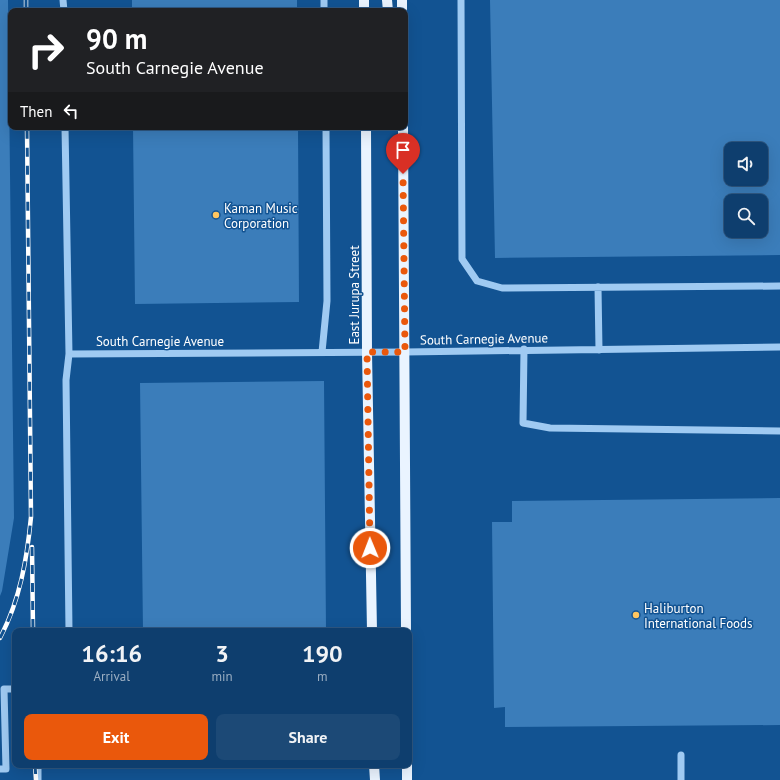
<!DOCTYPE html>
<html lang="en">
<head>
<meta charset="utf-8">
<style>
  body { margin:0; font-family:"PT Sans",sans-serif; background:#1c4976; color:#f1f3f6; height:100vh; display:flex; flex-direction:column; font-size:15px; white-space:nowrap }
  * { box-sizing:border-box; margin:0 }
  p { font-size:13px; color:#9baec2 }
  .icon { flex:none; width:22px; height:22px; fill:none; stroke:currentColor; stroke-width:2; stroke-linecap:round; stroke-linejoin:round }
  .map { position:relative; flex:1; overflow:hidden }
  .details { position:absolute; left:12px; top:628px; width:400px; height:140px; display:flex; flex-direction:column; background:#0e3e6e; border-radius:8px; box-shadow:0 4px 16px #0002,0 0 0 1px #2e5781 }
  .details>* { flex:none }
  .top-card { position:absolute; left:8px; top:8px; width:400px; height:122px; border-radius:8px; box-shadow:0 4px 16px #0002,0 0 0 1px #2e5781; background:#202124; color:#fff; overflow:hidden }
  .controls { position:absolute; left:724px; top:142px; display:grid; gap:8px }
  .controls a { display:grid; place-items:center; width:44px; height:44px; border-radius:8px; background:#0e3e6e; box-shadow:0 4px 16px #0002,0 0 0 1px #2e5781; font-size:20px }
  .pin { position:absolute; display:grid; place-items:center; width:34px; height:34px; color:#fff; margin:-41px -17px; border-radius:50% 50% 50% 0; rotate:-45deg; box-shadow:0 0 4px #0007 }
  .pin .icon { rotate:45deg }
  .me { position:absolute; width:44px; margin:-22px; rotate:359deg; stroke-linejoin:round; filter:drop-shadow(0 0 3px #0008) }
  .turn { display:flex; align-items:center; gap:14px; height:84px; padding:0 12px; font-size:18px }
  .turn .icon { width:52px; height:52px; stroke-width:2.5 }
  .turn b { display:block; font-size:28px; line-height:34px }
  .then { display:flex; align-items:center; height:38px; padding:0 12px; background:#0003; gap:8px; font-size:15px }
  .eta { display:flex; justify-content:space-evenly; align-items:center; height:68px; text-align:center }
  .eta b { font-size:24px; font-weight:700; line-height:28px }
  .primary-button { display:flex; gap:8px; margin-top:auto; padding:8px 12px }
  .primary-button a { flex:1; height:46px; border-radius:8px; background:#ea580c; color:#fff; font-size:16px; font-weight:700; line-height:46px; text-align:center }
  .primary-button a+a { background:#1c4976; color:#f1f3f6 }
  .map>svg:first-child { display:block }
  .building { fill:#3b7dba; fill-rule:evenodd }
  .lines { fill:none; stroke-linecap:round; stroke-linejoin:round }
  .minor { stroke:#9fcaf2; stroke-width:7 }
  .major { stroke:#eaf4ff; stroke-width:10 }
  .rail-casing { stroke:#fff; stroke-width:4.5 }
  .rail { stroke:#125392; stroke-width:3; stroke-dasharray:9; stroke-linecap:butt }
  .route { stroke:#ea580c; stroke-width:7; stroke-dasharray:0 12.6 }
  .poi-dot { fill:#ffc660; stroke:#125392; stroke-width:1.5 }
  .labels { text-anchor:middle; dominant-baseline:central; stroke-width:3; stroke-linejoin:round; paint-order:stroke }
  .poi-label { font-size:13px; fill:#fff; stroke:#125392; text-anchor:start }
  .street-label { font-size:13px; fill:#fff; stroke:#125392 }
</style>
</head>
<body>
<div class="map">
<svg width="780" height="780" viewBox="0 0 780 780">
  <rect width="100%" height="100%" fill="#125392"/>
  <!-- building -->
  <path class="building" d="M 0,0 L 8,0 L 14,518 L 2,591 L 0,596 Z
    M 132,0 L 297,0 L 297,11 L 132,11 Z
    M 490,0 L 780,0 L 780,255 L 495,258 ZM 731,149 L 761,149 L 761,179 L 731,179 ZM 731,201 L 761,201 L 761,231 L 731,231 Z
    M 133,127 L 298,127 L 299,302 L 135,304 Z
    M 324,381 L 326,631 L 143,631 L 140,383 Z
    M 780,498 L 780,725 L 505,727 L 505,707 L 494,708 L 492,522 L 512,522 L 512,501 Z"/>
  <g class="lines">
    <!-- minor -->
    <path class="minor" d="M 63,0 L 64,11
      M 324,0 L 324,11
      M 461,0 L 462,259 L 477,281 L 502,288 L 780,286
      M 65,127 L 69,354 L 66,380 L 69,631
      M 598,287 L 599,350
      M 524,349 L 523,423 L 550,428 L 780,431
      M 322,352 L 327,301 L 326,127
      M 69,354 L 405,352 L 780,347
      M 681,755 L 681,780
      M 38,765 L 38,780
      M 0,769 L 6,769 L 4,689 L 15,689"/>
    <!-- major -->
    <path class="major" d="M 364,0 L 364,11
      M 387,0 L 388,11
      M 402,0 L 402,11
      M 366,127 L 367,352 L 372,631
      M 403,127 L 406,631
      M 374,765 L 375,780
      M 407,765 L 407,780"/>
    <!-- rail casing -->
    <g class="rail-casing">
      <path id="rail" d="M 26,0 L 26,11
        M 32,547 L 33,631
        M 0,638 C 20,600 27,559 31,517 L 27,127
        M 35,765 L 36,780"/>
    </g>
    <!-- rail -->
    <use href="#rail" class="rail"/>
  </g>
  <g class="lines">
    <!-- route -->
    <path class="route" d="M 370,548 L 367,352 L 405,352 L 403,174"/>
  </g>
  <!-- markers -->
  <g class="poi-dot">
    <circle cx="216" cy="215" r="4"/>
    <circle cx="636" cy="615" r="4"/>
  </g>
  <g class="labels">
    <!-- poi labels -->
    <g class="poi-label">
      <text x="224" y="208">Kaman Music<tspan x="224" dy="15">Corporation</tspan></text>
      <text x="644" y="608">Haliburton<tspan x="644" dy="15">International Foods</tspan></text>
    </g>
    <!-- street labels -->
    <g class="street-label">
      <text transform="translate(354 295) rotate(-90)">East Jurupa Street</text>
      <text transform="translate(484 339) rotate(-1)">South Carnegie Avenue</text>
      <text x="160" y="341">South Carnegie Avenue</text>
    </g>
  </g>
</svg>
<div class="controls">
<a><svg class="icon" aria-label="sound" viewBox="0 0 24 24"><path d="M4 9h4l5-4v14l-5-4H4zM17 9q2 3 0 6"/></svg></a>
<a><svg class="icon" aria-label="search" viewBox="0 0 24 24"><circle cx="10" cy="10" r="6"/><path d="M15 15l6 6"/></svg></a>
</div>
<div class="pin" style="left:403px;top:174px;background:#d93025"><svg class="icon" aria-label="arrive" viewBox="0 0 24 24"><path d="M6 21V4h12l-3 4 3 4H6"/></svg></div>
<svg class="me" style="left:370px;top:548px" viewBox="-20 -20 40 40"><circle r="17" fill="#ea580c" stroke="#fff" stroke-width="3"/><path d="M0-11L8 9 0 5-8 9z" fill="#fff"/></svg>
<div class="top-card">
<div class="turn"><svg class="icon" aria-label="right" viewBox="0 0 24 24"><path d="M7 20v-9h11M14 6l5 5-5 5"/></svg><div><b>90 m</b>South Carnegie Avenue</div></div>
<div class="then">Then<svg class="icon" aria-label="left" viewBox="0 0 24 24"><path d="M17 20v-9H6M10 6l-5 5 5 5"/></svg></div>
</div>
<section class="details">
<div class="eta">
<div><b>16:16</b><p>Arrival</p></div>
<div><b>3</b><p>min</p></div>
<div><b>190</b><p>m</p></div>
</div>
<div class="primary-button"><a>Exit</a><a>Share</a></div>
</section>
</div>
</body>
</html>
